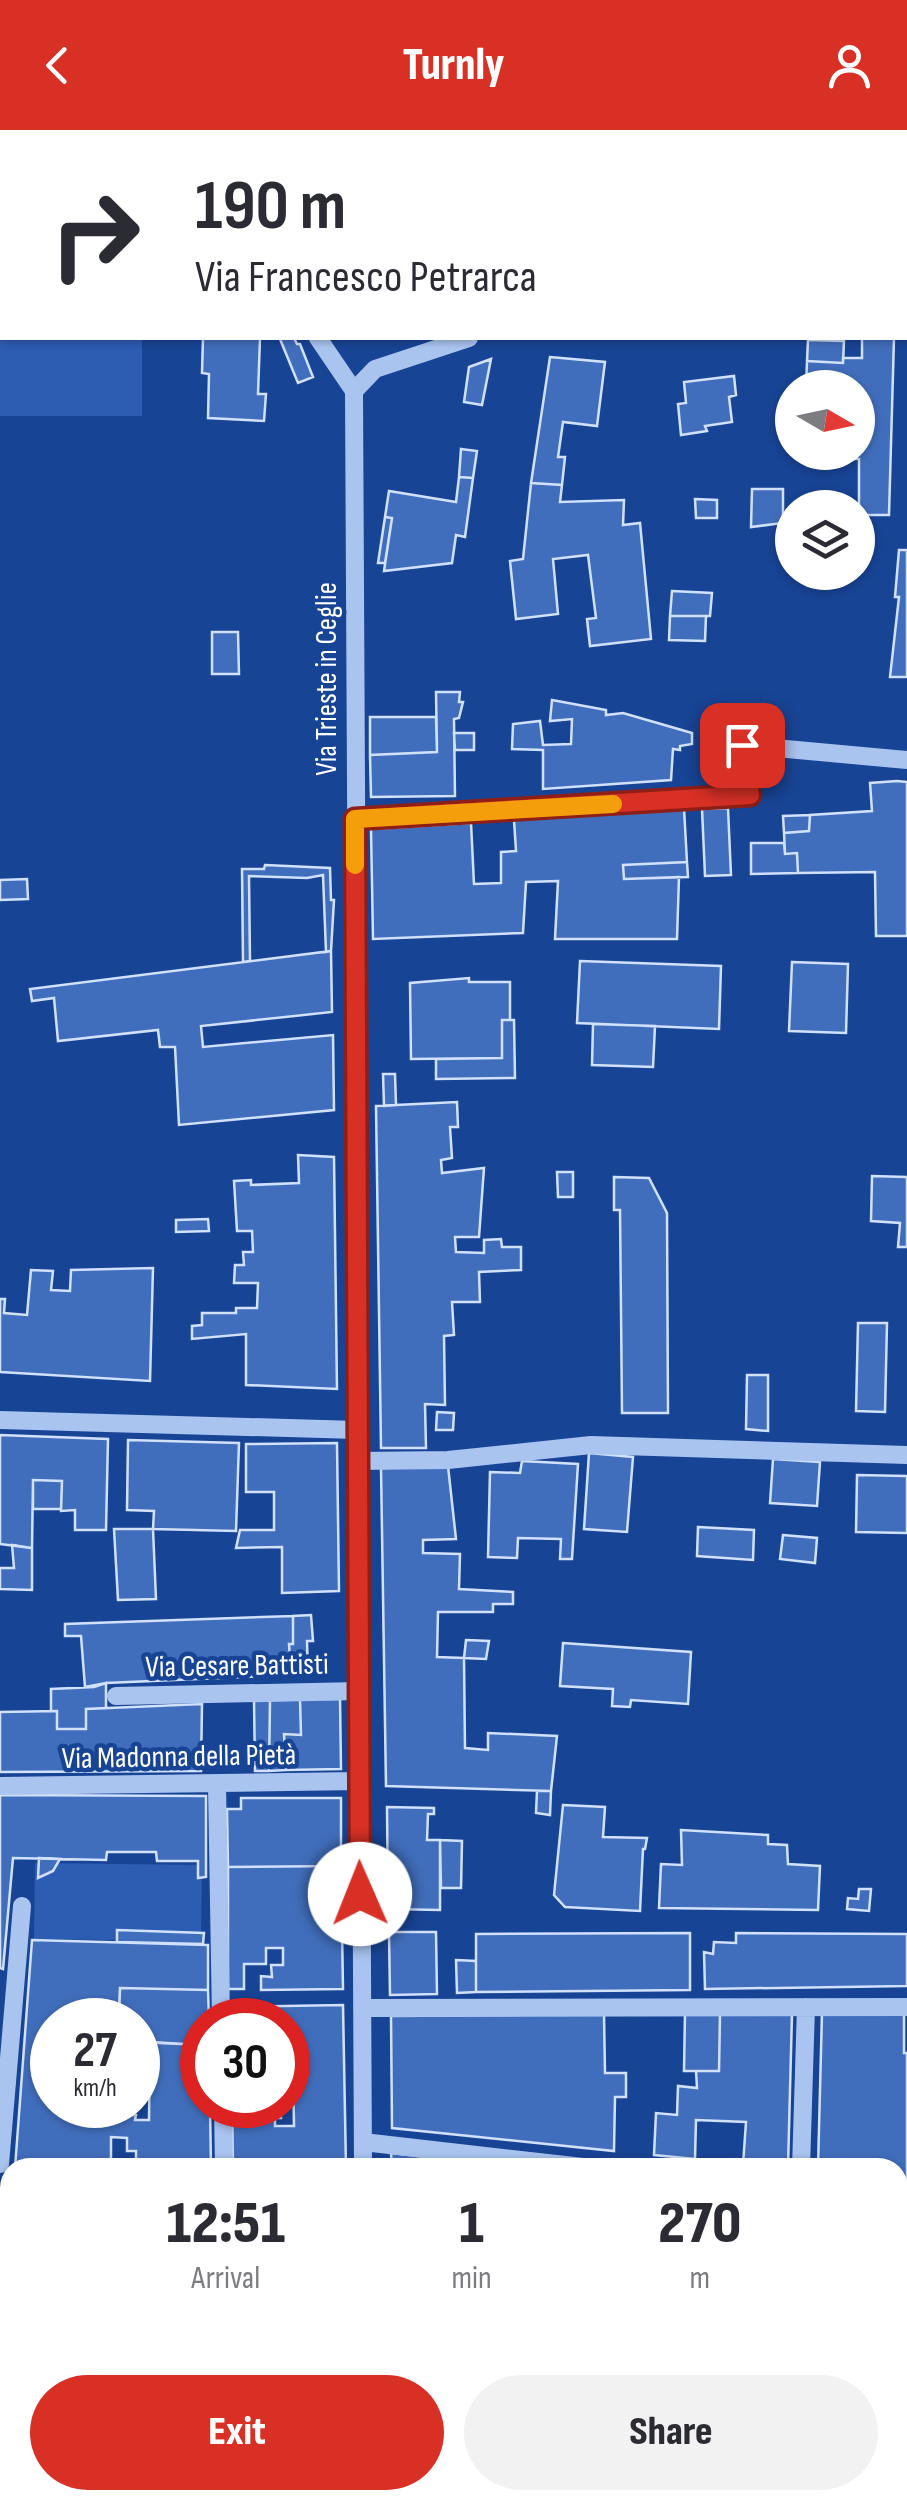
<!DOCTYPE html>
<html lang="en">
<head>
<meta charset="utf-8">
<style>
  body { margin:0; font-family:"Sofia Sans Condensed",sans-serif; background:#f2f2f3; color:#2b2b33; height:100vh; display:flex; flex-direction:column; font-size:38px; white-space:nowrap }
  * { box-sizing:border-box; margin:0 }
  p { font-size:32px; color:#7c7c81 }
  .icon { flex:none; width:55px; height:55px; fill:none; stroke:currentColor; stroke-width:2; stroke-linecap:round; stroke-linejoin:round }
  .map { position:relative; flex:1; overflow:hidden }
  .details { position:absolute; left:0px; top:2028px; width:908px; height:352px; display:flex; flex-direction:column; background:#fff; border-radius:30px 30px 0 0; box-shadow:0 2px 8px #0004 }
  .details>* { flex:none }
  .hud { position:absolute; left:0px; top:0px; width:908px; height:210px; box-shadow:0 2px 8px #0004; background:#fff; color:#2b2b33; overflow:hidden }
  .needle { width:65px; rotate:99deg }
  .controls { position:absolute; left:775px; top:240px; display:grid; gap:20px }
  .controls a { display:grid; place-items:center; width:100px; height:100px; border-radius:50%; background:#fff; box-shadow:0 2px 8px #0004; font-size:50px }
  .speed { position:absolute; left:30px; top:1868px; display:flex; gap:20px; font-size:50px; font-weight:700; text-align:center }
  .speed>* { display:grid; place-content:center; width:130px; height:130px; border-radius:50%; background:#fff; box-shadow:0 2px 8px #0004; line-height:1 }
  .speed small { font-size:25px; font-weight:400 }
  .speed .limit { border:15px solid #d22; background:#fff; color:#111 }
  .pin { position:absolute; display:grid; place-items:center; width:85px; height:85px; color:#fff; margin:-42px; border-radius:20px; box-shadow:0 5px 15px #0006 }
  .me { position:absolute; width:110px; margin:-55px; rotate:359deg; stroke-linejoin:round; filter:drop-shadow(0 0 8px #0008) }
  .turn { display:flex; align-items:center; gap:35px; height:210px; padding:0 30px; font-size:45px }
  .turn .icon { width:130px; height:130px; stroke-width:2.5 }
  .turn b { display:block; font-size:70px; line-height:85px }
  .eta { display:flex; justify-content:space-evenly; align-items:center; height:170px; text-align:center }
  .eta b { font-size:60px; font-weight:800; line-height:70px }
  .cta { display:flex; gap:20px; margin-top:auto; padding:20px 30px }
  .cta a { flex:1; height:115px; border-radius:60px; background:#d93025; color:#fff; font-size:40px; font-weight:800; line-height:115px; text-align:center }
  .cta a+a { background:#f2f2f3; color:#2b2b33 }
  header { display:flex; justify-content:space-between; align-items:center; height:130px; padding:0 30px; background:#d93025; color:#fff; font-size:45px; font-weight:800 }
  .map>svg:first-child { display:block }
  .park { fill:#2c5db3 }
  .building { fill:#416ebc; stroke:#d1e1fb; stroke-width:2.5 }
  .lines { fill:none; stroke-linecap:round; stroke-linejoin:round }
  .path { stroke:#aac4f0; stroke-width:6; stroke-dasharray:5 8; stroke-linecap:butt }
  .minor { stroke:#aac4f0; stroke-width:18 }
  .route-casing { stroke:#8d1f18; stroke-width:25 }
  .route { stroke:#d93025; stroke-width:18 }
  .slow { stroke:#f59e0b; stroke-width:18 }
  .labels { text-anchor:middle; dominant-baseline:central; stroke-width:9; stroke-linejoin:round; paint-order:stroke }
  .street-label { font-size:30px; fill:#fff; stroke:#184495 }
</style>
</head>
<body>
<header><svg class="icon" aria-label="back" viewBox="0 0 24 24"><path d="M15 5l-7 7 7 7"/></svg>Turnly<svg class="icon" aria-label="person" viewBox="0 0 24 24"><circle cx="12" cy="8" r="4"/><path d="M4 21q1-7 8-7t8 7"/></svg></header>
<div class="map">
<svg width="907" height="2378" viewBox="0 0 907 2378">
  <rect width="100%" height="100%" fill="#184495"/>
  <!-- park -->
  <path class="park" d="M 0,75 L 2,208 L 142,208 L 142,286 L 0,286 Z
    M 35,1733 L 202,1735 L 201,1811 L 34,1809 Z"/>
  <!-- building -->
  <path class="building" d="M 197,0 L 314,0 L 290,2 Z
    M 203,208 L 260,208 L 258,264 L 266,264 L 264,291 L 208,288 L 209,244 L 202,243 Z
    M 284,208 L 294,208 L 297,214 L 300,214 L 313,247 L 298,253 L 280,209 Z
    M 862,208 L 894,208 L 889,385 L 859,385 L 859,329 L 796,327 L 796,322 L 858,322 L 858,258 L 806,258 L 807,231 L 843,233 L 843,228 L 862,228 Z
    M 808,210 L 844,211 L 843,233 L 807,231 Z
    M 550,227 L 605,232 L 597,296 L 563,292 L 558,327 L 565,327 L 562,355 L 531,353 Z
    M 491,229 L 482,275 L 464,272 L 469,237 Z
    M 734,246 L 736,265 L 729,267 L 732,292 L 705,296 L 707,301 L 681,305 L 678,274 L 686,273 L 684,252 Z
    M 461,319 L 477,321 L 473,348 L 459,347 Z
    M 459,347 L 473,348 L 465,407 L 456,405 L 452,433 L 384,441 L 392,388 L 385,387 L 389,361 L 456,372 Z
    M 531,353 L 562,355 L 560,372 L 624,370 L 623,395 L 640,393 L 651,509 L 590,516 L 587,489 L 596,488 L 588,425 L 553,429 L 558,484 L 516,489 L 510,431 L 523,429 Z
    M 752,359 L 783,359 L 783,393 L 751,397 Z
    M 695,369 L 717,370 L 717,388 L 696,388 Z
    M 385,387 L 392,388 L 385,433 L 378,433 Z
    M 899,420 L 907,420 L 907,547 L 890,547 L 899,467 L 895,467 Z
    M 672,461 L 712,463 L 710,486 L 670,486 Z
    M 670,486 L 706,486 L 705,511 L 669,510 Z
    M 212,502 L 238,502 L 239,544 L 212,544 Z
    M 436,562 L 460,562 L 459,572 L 463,572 L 459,588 L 454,589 L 455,666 L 371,667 L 370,625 L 437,622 Z
    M 552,570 L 606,580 L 606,585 L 623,583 L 692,603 L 692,614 L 680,616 L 680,620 L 673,619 L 671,650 L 543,659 L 543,620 L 512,619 L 513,594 L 540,591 L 543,615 L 571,614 L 572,589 L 550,591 Z
    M 370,587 L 436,587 L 437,622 L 370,625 Z
    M 454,603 L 474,603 L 474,620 L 455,620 Z
    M 897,651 L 907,652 L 907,806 L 876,806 L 875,742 L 798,743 L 797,723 L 785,724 L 784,703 L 809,701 L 810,685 L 872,681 L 870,653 Z
    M 684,678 L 687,732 L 623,735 L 624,749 L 679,747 L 677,809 L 555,809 L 558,751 L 526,752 L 523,803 L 373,809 L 371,699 L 471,693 L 474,754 L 501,753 L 501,722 L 516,721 L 514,690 Z
    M 728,678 L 731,745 L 705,746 L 702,679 Z
    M 810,685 L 809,701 L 784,703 L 783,686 Z
    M 751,713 L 784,713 L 785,724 L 797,723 L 798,743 L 751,744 Z
    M 687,732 L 688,747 L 624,749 L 623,735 Z
    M 265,735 L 330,738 L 331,770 L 334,770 L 331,821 L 326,822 L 323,745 L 307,748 L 249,746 L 250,831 L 243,832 L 242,739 L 264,739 Z
    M 27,749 L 28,769 L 0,770 L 0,750 Z
    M 331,821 L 332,882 L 201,896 L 203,917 L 333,905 L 334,980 L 179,995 L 175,917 L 160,917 L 158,900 L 58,911 L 54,868 L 32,871 L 30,859 Z
    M 580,831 L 721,836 L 719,899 L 577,893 Z
    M 792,832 L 848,834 L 846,903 L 789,901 Z
    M 469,848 L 469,852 L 510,852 L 510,890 L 502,890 L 502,928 L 411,929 L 410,853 Z
    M 502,890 L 514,890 L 515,948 L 436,949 L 436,929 L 502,928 Z
    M 593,894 L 655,896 L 653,937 L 592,935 Z
    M 383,944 L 395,944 L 396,975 L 384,976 Z
    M 457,972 L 458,997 L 450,997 L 452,1028 L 441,1030 L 442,1043 L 484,1038 L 479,1107 L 455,1107 L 456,1122 L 484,1123 L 484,1110 L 501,1109 L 502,1117 L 521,1117 L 521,1140 L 479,1142 L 480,1172 L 452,1172 L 454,1205 L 444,1206 L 445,1275 L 425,1274 L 426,1318 L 381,1318 L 376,976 Z
    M 298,1025 L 334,1027 L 337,1259 L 246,1255 L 246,1204 L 192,1209 L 192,1196 L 202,1195 L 202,1183 L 236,1183 L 236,1178 L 257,1178 L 258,1153 L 234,1153 L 235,1135 L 244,1135 L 243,1122 L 253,1122 L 252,1101 L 237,1101 L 234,1051 L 251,1050 L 251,1055 L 299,1053 Z
    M 557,1042 L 573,1042 L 573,1067 L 558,1067 Z
    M 872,1046 L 907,1047 L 907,1117 L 898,1117 L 900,1093 L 871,1091 Z
    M 614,1047 L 649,1048 L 667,1083 L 668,1283 L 622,1283 L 620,1080 L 614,1080 Z
    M 208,1089 L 209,1101 L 176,1102 L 176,1090 Z
    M 153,1138 L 150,1251 L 0,1242 L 0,1169 L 5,1169 L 4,1183 L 27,1185 L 31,1140 L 53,1141 L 51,1160 L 70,1161 L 71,1140 Z
    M 858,1193 L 887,1193 L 885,1282 L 856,1281 Z
    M 747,1245 L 768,1245 L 768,1301 L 746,1299 Z
    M 437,1282 L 454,1283 L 453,1300 L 436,1300 Z
    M 0,1305 L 108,1309 L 106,1400 L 75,1400 L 75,1380 L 61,1381 L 62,1351 L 33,1350 L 32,1418 L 0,1414 Z
    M 128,1310 L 239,1313 L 236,1401 L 153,1399 L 154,1381 L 127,1380 Z
    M 337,1313 L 339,1461 L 282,1463 L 282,1417 L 236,1418 L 240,1400 L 274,1400 L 274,1362 L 246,1362 L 246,1314 Z
    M 589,1323 L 633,1327 L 627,1402 L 584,1399 Z
    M 773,1329 L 820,1332 L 817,1376 L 770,1373 Z
    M 522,1331 L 578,1334 L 572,1429 L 560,1429 L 561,1409 L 518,1408 L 517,1428 L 488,1427 L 490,1342 L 520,1343 Z
    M 448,1336 L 456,1409 L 423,1410 L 423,1423 L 460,1424 L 459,1459 L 513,1462 L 513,1474 L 493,1474 L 493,1482 L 438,1482 L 437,1527 L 464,1528 L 465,1618 L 488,1620 L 488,1603 L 557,1606 L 551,1661 L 386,1656 L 381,1338 Z
    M 857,1345 L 907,1346 L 907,1403 L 856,1402 Z
    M 33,1350 L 62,1351 L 61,1379 L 33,1379 Z
    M 698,1397 L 754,1400 L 753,1430 L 697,1426 Z
    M 114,1399 L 153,1399 L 156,1469 L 118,1470 Z
    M 783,1405 L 817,1408 L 815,1433 L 780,1429 Z
    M 12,1415 L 32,1418 L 32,1460 L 0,1459 L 0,1438 L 14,1438 Z
    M 311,1485 L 313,1511 L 307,1511 L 308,1545 L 291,1545 L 289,1514 L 293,1514 L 293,1486 Z
    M 293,1486 L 293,1514 L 289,1514 L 291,1545 L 106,1553 L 85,1557 L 81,1506 L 65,1506 L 65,1494 Z
    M 466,1510 L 489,1511 L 486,1529 L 464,1528 Z
    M 563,1513 L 691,1522 L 688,1574 L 631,1570 L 630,1577 L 612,1576 L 613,1559 L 560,1556 Z
    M 106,1553 L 106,1578 L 86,1579 L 86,1599 L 57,1599 L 57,1581 L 51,1581 L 51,1559 L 94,1557 Z
    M 300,1569 L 301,1605 L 284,1604 L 286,1640 L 269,1641 L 270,1570 Z
    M 300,1569 L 340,1569 L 341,1639 L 286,1640 L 284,1604 L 301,1605 Z
    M 254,1570 L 270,1570 L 269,1641 L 255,1641 Z
    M 202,1574 L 201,1641 L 0,1642 L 0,1582 L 57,1581 L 57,1599 L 86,1599 L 86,1579 Z
    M 537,1661 L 551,1661 L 550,1685 L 536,1683 Z
    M 0,1665 L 206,1666 L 206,1747 L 198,1748 L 198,1731 L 157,1731 L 156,1722 L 107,1722 L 106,1730 L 13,1728 L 3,1839 L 0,1838 Z
    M 241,1668 L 341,1668 L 341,1736 L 228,1737 L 227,1679 L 241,1679 Z
    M 563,1675 L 605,1677 L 603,1707 L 647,1708 L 645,1719 L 643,1719 L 640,1781 L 565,1777 L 554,1765 Z
    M 387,1677 L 434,1678 L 434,1684 L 428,1684 L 427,1710 L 440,1710 L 440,1780 L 388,1779 Z
    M 681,1700 L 768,1705 L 768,1714 L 787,1715 L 788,1734 L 820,1736 L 818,1780 L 659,1778 L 661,1734 L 682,1735 Z
    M 440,1710 L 462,1711 L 461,1758 L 441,1758 Z
    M 39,1728 L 60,1729 L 53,1741 L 38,1748 Z
    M 341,1736 L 343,1859 L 261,1860 L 261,1846 L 272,1847 L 271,1835 L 283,1835 L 283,1818 L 266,1818 L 266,1834 L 244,1834 L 244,1859 L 228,1859 L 228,1737 Z
    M 859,1759 L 871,1759 L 869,1781 L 847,1779 L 848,1768 L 858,1769 Z
    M 117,1800 L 204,1803 L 203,1814 L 117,1812 Z
    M 389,1802 L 436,1802 L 437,1864 L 390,1865 Z
    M 690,1803 L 690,1860 L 476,1862 L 476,1804 Z
    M 736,1803 L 907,1804 L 907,1856 L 705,1859 L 704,1822 L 713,1824 L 714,1812 L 736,1813 Z
    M 32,1810 L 208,1815 L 208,1860 L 120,1858 L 119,1878 L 96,1877 L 95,1890 L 52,1890 L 52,1975 L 86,1975 L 86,1984 L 136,1985 L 135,1990 L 149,1990 L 150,1912 L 202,1915 L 202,1975 L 210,1975 L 211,2038 L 136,2038 L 136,2021 L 127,2021 L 127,2008 L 111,2007 L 111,2038 L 15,2038 Z
    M 456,1830 L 476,1831 L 476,1862 L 457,1863 Z
    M 120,1858 L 208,1860 L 209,1890 L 202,1890 L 202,1915 L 138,1912 L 138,1890 L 119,1890 Z
    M 343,1875 L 346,2038 L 283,2038 L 283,2032 L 260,2032 L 260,2038 L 233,2038 L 232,1975 L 281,1975 L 281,1988 L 275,1988 L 275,1996 L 294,1996 L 293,1943 L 288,1943 L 288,1890 L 230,1890 L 230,1877 Z
    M 822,1882 L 904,1882 L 904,1923 L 907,1923 L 907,2113 L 898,2113 L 898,2038 L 818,2038 Z
    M 685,1883 L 720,1884 L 719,1941 L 684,1941 Z
    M 720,1883 L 792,1883 L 788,2038 L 743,2035 L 746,1992 L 696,1990 L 695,2029 L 654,2025 L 656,1983 L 677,1985 L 678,1956 L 697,1958 L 696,1941 L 719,1941 Z
    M 604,1884 L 605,1943 L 626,1943 L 626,1967 L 615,1967 L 614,2021 L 392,1998 L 391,1886 Z
    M 391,2023 L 526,2038 L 392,2038 Z
    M 898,2147 L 907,2147 L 907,2182 L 898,2182 Z
    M 0,2232 L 10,2232 L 10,2343 L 0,2343 Z
    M 906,2259 L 907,2378 L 876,2378 L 877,2370 L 898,2370 L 898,2312 L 901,2312 Z"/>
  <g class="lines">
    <!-- path -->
    <path class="path" d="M 534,2370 L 539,2378
      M 632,2378 L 636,2370"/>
    <!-- minor -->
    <path class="minor" d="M 142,0 L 143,2
      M 864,2 L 865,0
      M 318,208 L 354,261
      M 354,261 L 363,2038
      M 354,261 L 375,239 L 469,208
      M 355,689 L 750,665 L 742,615 L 907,630
      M 0,1290 L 357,1300
      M 357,1331 L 448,1330 L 591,1315 L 907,1325
      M 116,1566 L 359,1561
      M 217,1655 L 221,1890
      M 0,1656 L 359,1651
      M 362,1878 L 907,1877
      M 223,1975 L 224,2038
      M 363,2012 L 592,2038
      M 0,2034 L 22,1776
      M 801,2038 L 806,1877
      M 0,2370 L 100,2370
      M 362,2370 L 363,2378
      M 381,2378 L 381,2370
      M 783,2378 L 783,2370"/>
  </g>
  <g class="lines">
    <!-- route casing -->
    <g class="route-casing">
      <path id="route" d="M 360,1764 L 355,689 L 750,665 L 742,615"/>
    </g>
    <!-- route -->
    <use href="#route" class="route"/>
    <!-- slow -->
    <path class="slow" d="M 355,735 L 355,689 L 613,674"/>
  </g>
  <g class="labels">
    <!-- street labels -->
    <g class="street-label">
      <text transform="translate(327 549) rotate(-90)">Via Trieste in Ceglie</text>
      <text transform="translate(237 1536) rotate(-1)">Via Cesare Battisti</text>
      <text transform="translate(179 1627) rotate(-1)">Via Madonna della Pietà</text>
    </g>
  </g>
</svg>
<div class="controls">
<a><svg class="needle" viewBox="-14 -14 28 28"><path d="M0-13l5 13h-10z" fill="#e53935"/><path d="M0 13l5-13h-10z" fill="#7c7c81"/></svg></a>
<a><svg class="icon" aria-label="layers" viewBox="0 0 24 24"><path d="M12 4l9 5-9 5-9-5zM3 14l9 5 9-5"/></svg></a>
</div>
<div class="speed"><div>27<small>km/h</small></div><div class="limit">30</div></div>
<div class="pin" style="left:742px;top:615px;background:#d93025"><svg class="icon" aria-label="arrive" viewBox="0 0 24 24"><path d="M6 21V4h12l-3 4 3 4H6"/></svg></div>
<svg class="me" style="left:360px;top:1764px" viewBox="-20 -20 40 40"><circle r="19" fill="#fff"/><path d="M0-13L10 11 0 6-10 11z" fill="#d93025"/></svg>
<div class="hud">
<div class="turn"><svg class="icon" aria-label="right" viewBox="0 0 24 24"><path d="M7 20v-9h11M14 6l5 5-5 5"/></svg><div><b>190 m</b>Via Francesco Petrarca</div></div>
</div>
<section class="details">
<div class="eta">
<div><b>12:51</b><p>Arrival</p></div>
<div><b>1</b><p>min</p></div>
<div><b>270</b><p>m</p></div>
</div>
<div class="cta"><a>Exit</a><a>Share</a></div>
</section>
</div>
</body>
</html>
